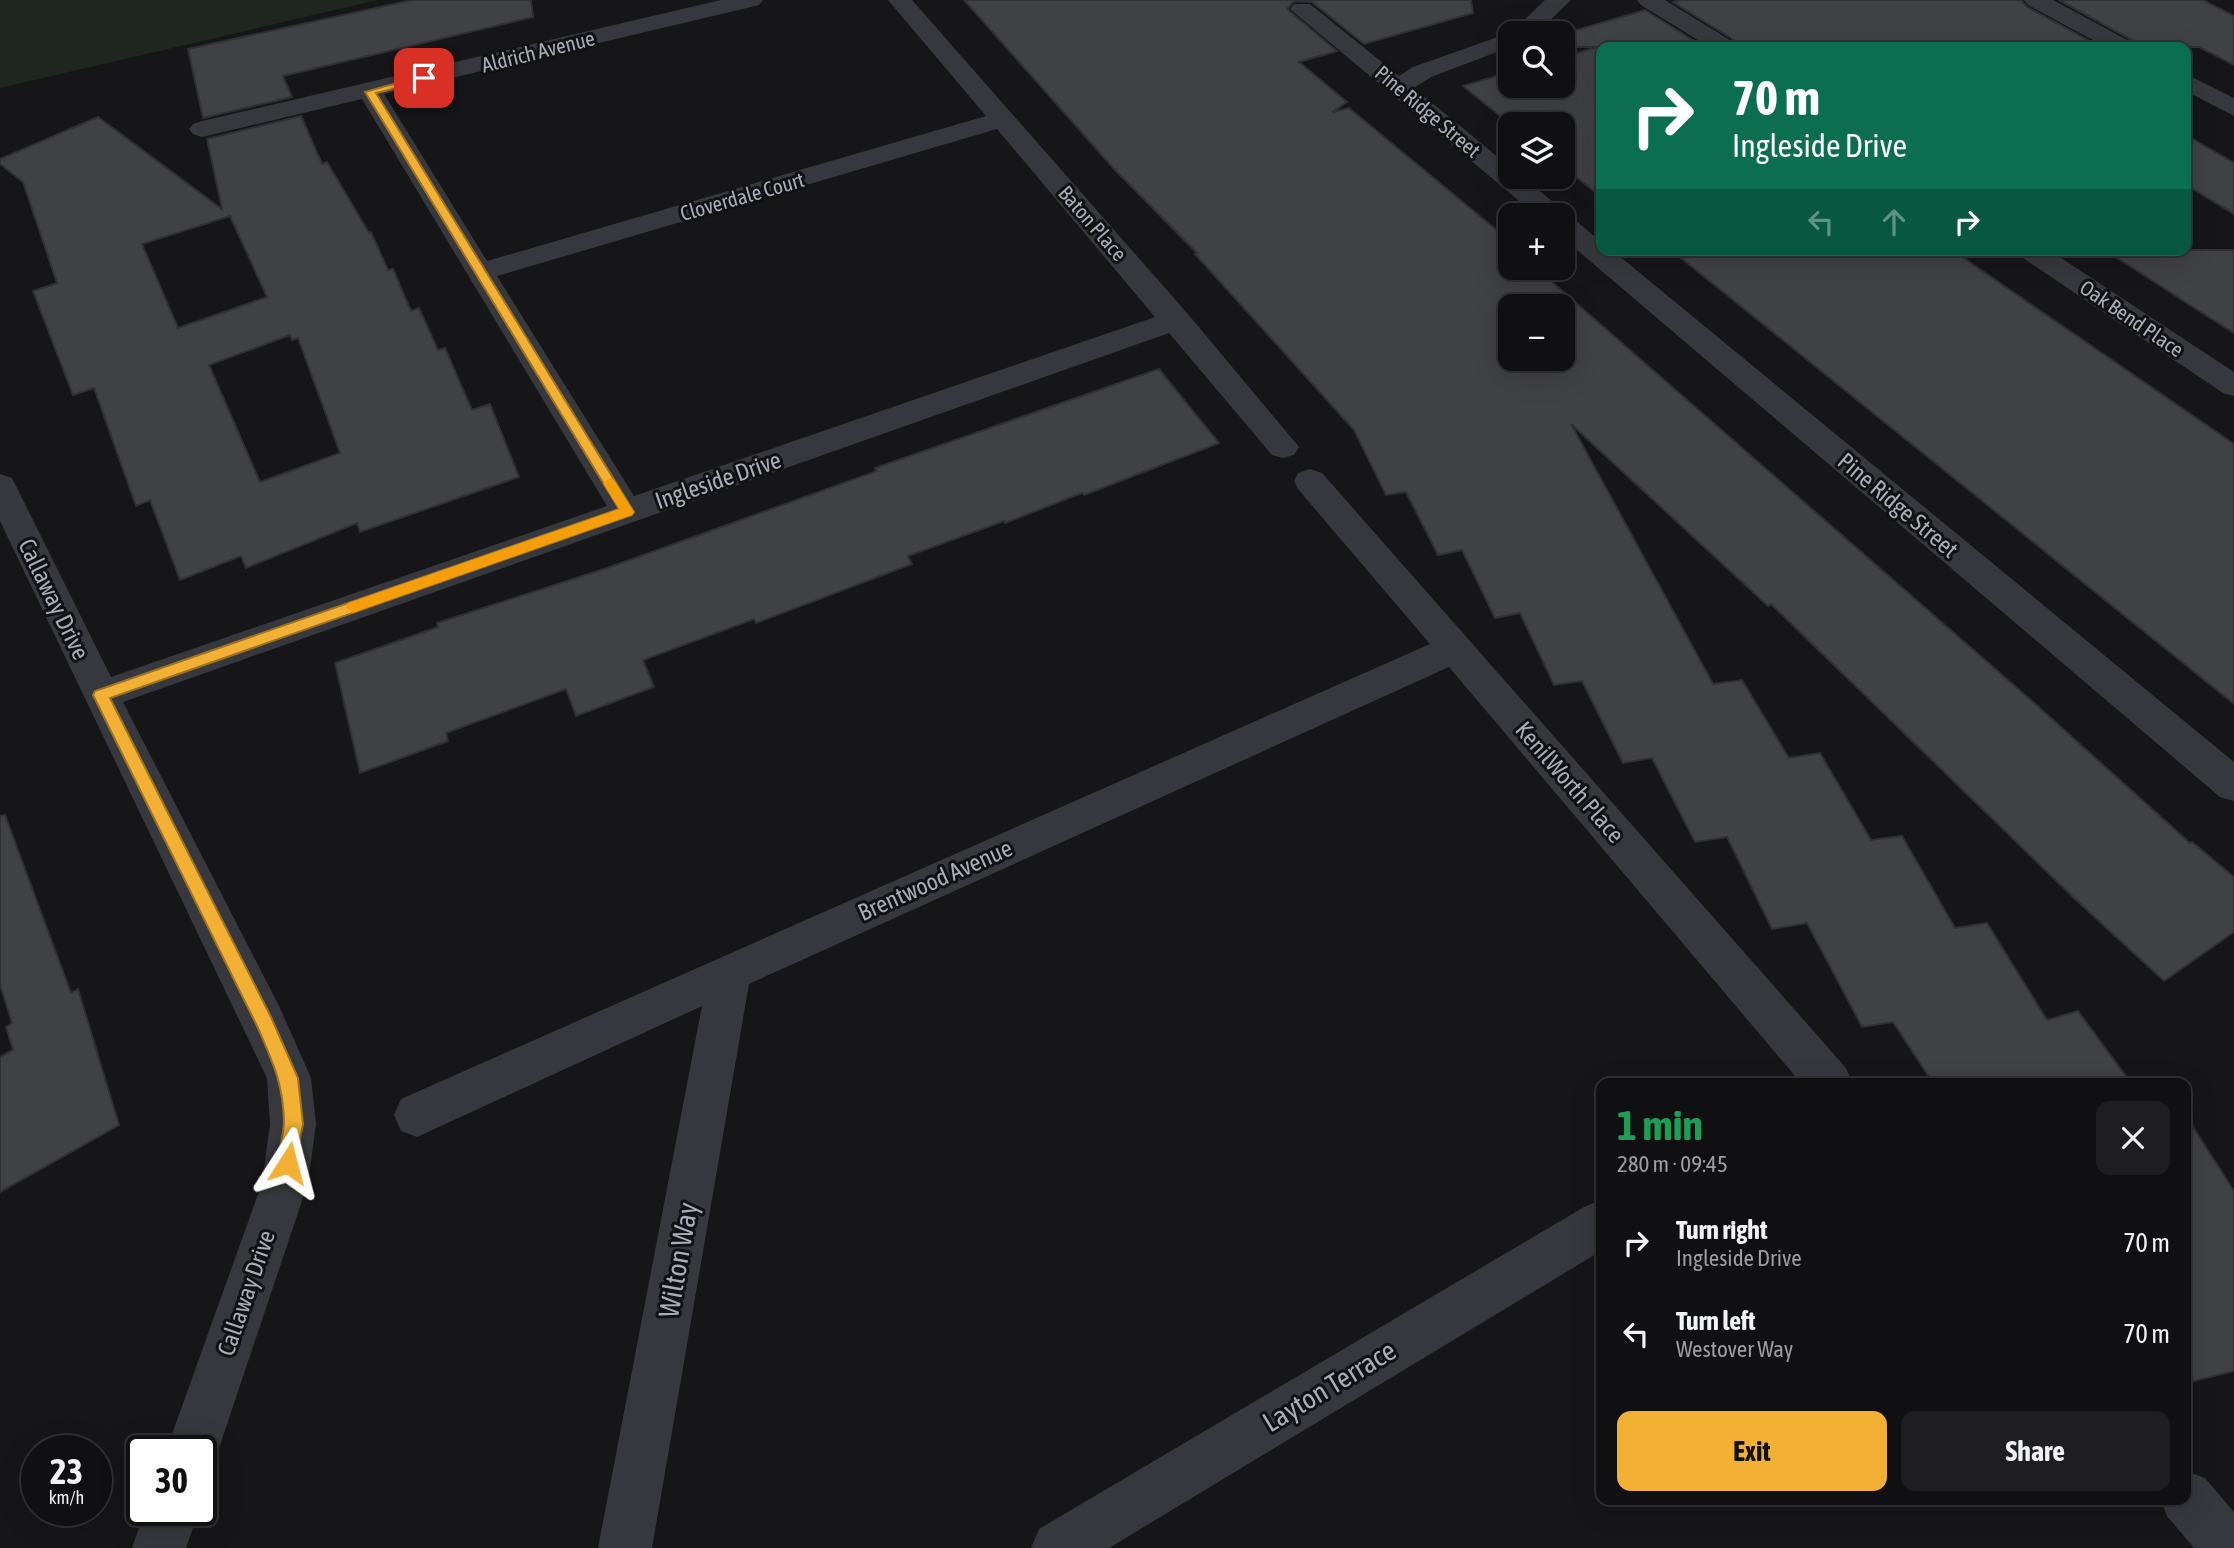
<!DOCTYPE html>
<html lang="en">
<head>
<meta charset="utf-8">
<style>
  body { margin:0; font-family:"Asap Condensed",sans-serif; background:#1e1e20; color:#f1f3f6; height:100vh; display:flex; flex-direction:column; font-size:26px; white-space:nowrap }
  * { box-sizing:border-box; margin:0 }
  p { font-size:23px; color:#9c9d9f }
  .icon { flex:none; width:38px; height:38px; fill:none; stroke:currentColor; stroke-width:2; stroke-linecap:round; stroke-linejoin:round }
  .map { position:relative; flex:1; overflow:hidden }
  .side { position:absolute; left:1596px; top:1078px; width:595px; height:427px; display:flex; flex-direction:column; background:#101012; border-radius:14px; box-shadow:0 7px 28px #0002,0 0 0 2px #303032 }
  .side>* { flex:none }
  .banner { position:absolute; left:1596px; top:42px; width:595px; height:214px; border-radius:14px; box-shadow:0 7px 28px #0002,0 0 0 2px #303032; background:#0b6e4f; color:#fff; overflow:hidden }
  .controls { position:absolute; left:1498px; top:21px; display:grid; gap:14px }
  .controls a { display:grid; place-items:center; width:77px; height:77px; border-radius:14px; background:#101012; box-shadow:0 7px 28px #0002,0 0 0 2px #303032; font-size:35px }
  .speed { position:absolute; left:21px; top:1435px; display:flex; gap:14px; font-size:35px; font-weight:700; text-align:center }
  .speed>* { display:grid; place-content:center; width:91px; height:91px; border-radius:50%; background:#101012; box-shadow:0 7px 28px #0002,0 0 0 2px #303032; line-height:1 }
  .speed small { font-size:18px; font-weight:400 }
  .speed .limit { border:4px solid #111; border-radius:10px; background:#fff; color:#111 }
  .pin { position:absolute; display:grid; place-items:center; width:60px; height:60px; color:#fff; margin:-30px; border-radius:14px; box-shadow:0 4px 10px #0006 }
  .me { position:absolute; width:77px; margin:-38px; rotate:9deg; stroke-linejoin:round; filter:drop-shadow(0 0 5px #0008) }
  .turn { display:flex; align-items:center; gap:24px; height:147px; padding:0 21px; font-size:32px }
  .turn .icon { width:91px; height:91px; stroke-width:2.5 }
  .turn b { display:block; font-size:49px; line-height:60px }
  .lanes { display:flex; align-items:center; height:66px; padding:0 21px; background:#0003; justify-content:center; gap:35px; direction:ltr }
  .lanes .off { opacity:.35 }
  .round { display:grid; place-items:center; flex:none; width:74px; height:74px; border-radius:14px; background:#1e1e20 }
  .head { display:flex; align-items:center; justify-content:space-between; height:119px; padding:0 21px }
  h1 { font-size:42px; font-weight:700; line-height:52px; color:#1e9e55 }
  .action { display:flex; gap:14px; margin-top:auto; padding:14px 21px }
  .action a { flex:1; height:80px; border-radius:14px; background:#f2b134; color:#111; font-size:28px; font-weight:700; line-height:80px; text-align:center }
  .action a+a { background:#1e1e20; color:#f1f3f6 }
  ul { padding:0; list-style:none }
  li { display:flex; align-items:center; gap:21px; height:91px; padding:0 21px }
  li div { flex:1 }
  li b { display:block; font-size:26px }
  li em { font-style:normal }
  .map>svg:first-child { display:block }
  .green { fill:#1e261f }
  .building { fill:#404145; stroke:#303034; stroke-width:2; fill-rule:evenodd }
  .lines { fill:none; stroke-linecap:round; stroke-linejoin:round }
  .street { fill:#37383d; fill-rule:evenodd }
  .route { fill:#f2b134; stroke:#9d7322; stroke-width:2 }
  .slow { fill:#f59e0b }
  .labels { text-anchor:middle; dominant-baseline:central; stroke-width:6; stroke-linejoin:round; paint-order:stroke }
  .far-street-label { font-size:21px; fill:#a8adb8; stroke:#111113 }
  .street-label { font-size:24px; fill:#a8adb8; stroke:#111113 }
  .near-street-label { font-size:28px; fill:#a8adb8; stroke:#111113 }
</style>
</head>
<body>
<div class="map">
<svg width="2234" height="1548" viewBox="0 0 2234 1548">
  <rect width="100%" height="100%" fill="#161618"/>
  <!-- green -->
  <path class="green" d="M 0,0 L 378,0 L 0,88 Z"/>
  <!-- building -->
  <path class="building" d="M 412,0 L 531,0 L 533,17 L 283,76 L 292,97 L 203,118 L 188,49 Z
    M 964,0 L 1471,0 L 1473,13 L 1364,44 L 1312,2 L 1294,1 L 1287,9 L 1337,51 L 1299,62 L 1347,102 L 1332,112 L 1349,108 L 1510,241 L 1510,268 L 1536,268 L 2032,701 L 2190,843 L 2192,842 L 2234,877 L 2234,932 L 2164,981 L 2074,898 L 1771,604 L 1768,606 L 1571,424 L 1713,684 L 1742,680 L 1789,758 L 1820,753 L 1871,840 L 1902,836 L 1955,928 L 1987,923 L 2047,1020 L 2078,1011 L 2131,1083 L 1933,1083 L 1893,1022 L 1862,1027 L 1807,923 L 1772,929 L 1727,837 L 1695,842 L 1652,758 L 1623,763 L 1582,681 L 1554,685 L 1520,613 L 1495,618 L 1462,550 L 1438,555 L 1406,492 L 1386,495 L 1354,430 L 1195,254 L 1197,253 L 1116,171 ZM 1510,306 L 1563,306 L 1563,359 L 1510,359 Z
    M 1680,0 L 2021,0 L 2027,7 L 2101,47 L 1740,47 L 1734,40 L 1673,2 Z
    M 2059,0 L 2203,0 L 2234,16 L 2234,65 L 2199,47 L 2138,47 L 2132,40 Z
    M 1645,10 L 1704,47 L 1601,47 L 1601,197 L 1563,166 L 1563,124 L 1510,124 L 1463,86 L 1510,72 L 1510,86 L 1563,86 L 1563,57 L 1598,47 L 1563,47 L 1563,34 Z
    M 301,116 L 322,164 L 327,162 L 369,233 L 371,232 L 388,270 L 393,269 L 411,311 L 419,308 L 438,350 L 445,348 L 472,410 L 490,404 L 519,477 L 360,532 L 357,523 L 246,568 L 241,556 L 180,580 L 150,500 L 136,506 L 94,388 L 73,395 L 33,291 L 57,283 L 23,182 L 0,164 L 0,159 L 98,117 L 222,209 L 207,139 ZM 230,216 L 267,297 L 178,328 L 142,244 ZM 290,335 L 292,340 L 298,338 L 340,453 L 260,482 L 209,365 Z
    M 2186,135 L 2234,163 L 2234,214 L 2186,185 Z
    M 1671,250 L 1952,250 L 2234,444 L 2234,704 Z
    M 2105,250 L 2234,250 L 2234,333 L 2196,309 Z
    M 1159,369 L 1219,443 L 1084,495 L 1082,493 L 1005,523 L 1004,521 L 908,556 L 912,564 L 756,623 L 754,619 L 643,660 L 654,687 L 576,716 L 566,689 L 446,733 L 448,741 L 360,773 L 335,663 L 438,627 L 437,623 L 607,568 L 877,471 L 875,468 Z
    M 5,815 L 71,993 L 78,989 L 119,1125 L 0,1192 L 0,1057 L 13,1050 L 6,1027 L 12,1023 L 0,985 L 0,816 Z
    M 2186,1116 L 2234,1191 L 2234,1371 L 2186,1383 Z"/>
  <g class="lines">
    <!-- street -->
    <path class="street" d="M 721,0 L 763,0 L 759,5 L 751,7 L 384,94 L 487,261 L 986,116 L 888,0 L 912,0 L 1187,313 L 1299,447 L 1294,455 L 1283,458 L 1272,455 L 1169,333 L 123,702 L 280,1008 L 311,1078 L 316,1124 L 308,1183 L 218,1451 L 210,1469 L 201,1473 L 201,1451 L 166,1451 L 262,1183 L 270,1124 L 267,1078 L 0,521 L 0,474 L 12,478 L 16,486 L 111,677 L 607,506 L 362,99 L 202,137 L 193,134 L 189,129 L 193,124 L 202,121 ZM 997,129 L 1155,317 L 634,496 L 497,276 Z
      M 1545,0 L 1571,0 L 1537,33 L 1510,33 L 1510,47 L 1431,77 L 1414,88 L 1510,167 L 1510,177 L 1522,177 L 1562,209 L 1565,216 L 1573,218 L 1601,242 L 1601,250 L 1612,250 L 2234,762 L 2234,801 L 2220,797 L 1563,238 L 1563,215 L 1536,215 L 1290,9 L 1294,4 L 1310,4 L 1399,76 L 1413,67 L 1512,32 Z
      M 1637,0 L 1665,0 L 1733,42 L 1737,47 L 1709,47 L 1641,5 Z
      M 2024,0 L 2053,0 L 2131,42 L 2135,47 L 2106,47 L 2028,5 Z
      M 2186,74 L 2234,98 L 2234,116 L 2186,91 Z
      M 2016,250 L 2049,250 L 2234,372 L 2234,396 L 2223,393 L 2020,256 Z
      M 1310,469 L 1322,473 L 1846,1068 L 1852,1083 L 1801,1083 L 1449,667 L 749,984 L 652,1548 L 598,1548 L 702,1006 L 417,1137 L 401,1131 L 394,1115 L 401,1099 L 1430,644 L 1298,489 L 1294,481 L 1298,473 Z
      M 1601,1200 L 1601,1251 L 1109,1548 L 1031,1548 L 1039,1529 L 1584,1207 Z
      M 2186,1471 L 2205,1478 L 2234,1512 L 2234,1548 L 2194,1548 L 2167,1516 L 2161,1500 L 2186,1500 Z
      M 145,1510 L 199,1510 L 186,1548 L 132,1548 Z"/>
  </g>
  <!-- route -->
  <path class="route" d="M 424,75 L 428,76 L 428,81 L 376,93 L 634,512 L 632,515 L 110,698 L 271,1017 L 298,1078 L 303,1124 L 294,1170 L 288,1173 L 281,1170 C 275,1155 284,1138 284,1122 C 283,1083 273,1063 258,1028 L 93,695 L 95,691 L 619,509 L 365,92 Z"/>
  <!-- slow -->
  <path class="slow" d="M 610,478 L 614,480 L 634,512 L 632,515 L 358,611 L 353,613 L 346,607 L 348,603 L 619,509 L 603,483 Z"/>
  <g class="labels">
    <!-- far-street labels -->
    <g class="far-street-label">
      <text transform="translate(538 51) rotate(-14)">Aldrich Avenue</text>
      <text transform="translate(1428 111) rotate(40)">Pine Ridge Street</text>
      <text transform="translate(742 196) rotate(-16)">Cloverdale Court</text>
      <text transform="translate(1093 223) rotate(49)">Baton Place</text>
      <text transform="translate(2132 318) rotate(34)">Oak Bend Place</text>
    </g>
    <!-- street labels -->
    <g class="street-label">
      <text transform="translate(718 480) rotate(-19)">Ingleside Drive</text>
      <text transform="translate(1898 505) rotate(40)">Pine Ridge Street</text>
      <text transform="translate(54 599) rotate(64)">Callaway Drive</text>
      <text transform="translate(1570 782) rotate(49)">KenilWorth Place</text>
      <text transform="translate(935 880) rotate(-24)">Brentwood Avenue</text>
      <text transform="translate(246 1293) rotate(-71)">Callaway Drive</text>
    </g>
    <!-- near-street labels -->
    <g class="near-street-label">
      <text transform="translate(678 1260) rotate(-80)">Wilton Way</text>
      <text transform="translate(1329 1386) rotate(-31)">Layton Terrace</text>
    </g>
  </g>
</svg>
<div class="controls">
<a><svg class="icon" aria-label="search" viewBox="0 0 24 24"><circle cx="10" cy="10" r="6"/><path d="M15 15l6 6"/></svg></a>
<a><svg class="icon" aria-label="layers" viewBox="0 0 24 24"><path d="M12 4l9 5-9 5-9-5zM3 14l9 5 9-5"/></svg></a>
<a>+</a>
<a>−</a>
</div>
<div class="speed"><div>23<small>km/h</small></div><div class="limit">30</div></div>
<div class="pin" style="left:424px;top:78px;background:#d93025"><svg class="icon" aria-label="arrive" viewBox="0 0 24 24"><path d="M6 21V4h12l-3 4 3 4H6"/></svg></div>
<svg class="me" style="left:288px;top:1163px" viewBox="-20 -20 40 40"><path d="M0-17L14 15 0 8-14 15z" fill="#f2b134" stroke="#fff" stroke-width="4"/></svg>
<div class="banner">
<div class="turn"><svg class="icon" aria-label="right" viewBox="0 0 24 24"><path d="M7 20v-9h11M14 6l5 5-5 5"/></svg><div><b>70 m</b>Ingleside Drive</div></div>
<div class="lanes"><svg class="icon off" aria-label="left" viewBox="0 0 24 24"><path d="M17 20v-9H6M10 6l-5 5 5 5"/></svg><svg class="icon off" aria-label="ahead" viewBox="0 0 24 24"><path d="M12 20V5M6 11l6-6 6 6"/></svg><svg class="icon" aria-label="right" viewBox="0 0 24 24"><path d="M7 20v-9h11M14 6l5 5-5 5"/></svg></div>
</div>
<section class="side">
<div class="head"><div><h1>1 min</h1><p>280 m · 09:45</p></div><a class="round"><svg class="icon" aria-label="close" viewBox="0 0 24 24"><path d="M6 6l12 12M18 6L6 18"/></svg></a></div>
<ul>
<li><svg class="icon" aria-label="right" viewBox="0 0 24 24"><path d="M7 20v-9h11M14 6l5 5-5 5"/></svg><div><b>Turn right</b><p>Ingleside Drive</p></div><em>70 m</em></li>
<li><svg class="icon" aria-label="left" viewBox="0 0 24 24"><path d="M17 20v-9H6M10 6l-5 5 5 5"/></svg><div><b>Turn left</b><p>Westover Way</p></div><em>70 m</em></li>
</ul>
<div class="action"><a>Exit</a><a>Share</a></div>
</section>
</div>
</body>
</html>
